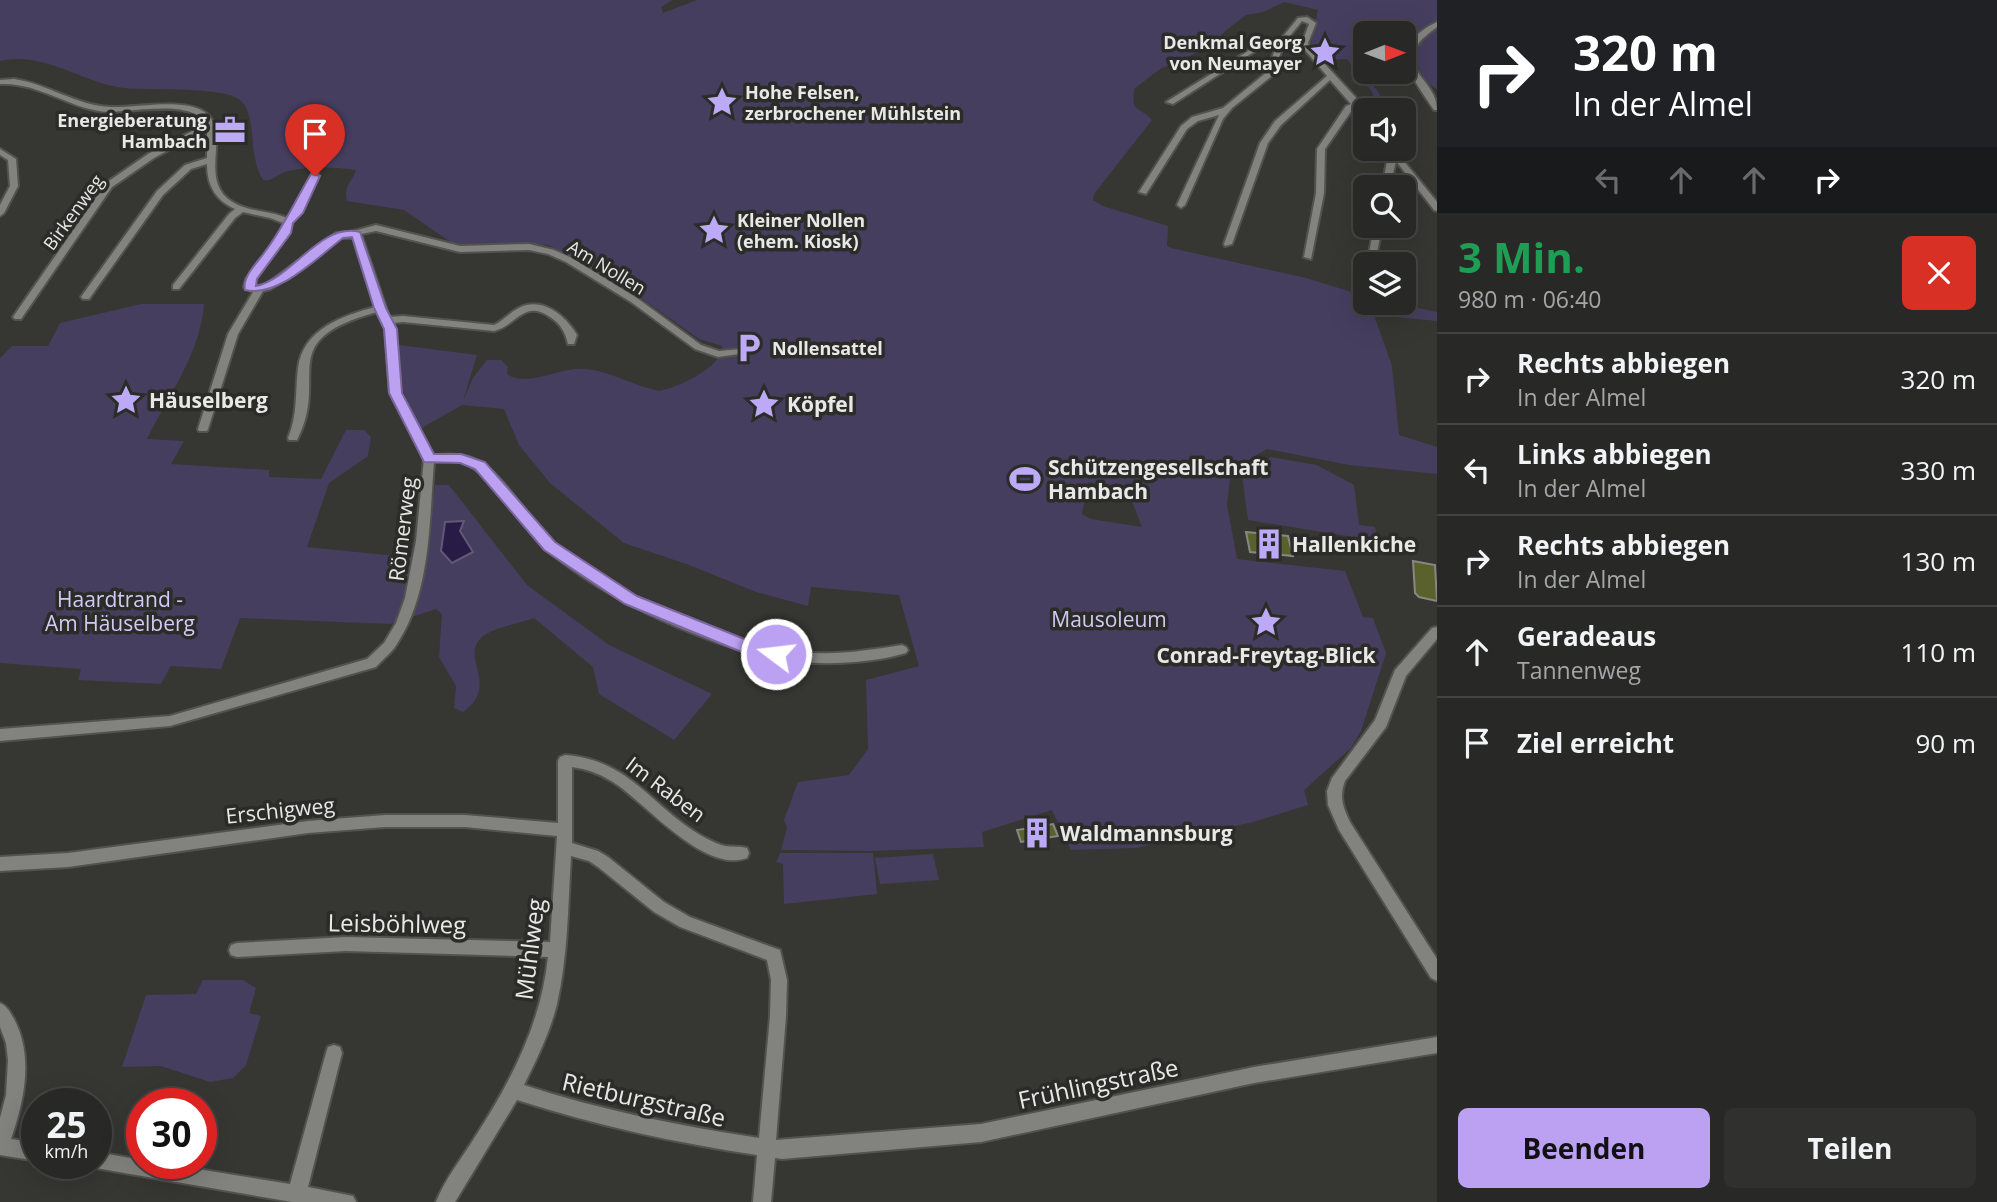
<!DOCTYPE html>
<html lang="de">
<head>
<meta charset="utf-8">
<style>
  body { margin:0; font-family:"Open Sans",sans-serif; background:#30302e; color:#f1f3f6; height:100vh; display:flex; flex-direction:column; font-size:26px; white-space:nowrap }
  * { box-sizing:border-box; margin:0 }
  p { font-size:23px; color:#a5a6a7 }
  .icon { flex:none; width:38px; height:38px; fill:none; stroke:currentColor; stroke-width:2; stroke-linecap:round; stroke-linejoin:round }
  .map { position:relative; flex:1; overflow:hidden }
  .panel { display:flex; flex-direction:column; background:#282826; width:560px }
  .panel>* { flex:none }
  .banner { background:#202124; color:#fff; overflow:hidden }
  .needle { width:46px; rotate:89deg }
  .fabs { position:absolute; left:1353px; top:21px; display:grid; gap:14px }
  .fabs a { display:grid; place-items:center; width:63px; height:63px; border-radius:10px; background:#282826; box-shadow:0 7px 28px #0002,0 0 0 2px #444443; font-size:35px }
  .speed { position:absolute; left:21px; top:1088px; display:flex; gap:14px; font-size:35px; font-weight:700; text-align:center }
  .speed>* { display:grid; place-content:center; width:91px; height:91px; border-radius:50%; background:#282826; box-shadow:0 7px 28px #0002,0 0 0 2px #444443; line-height:1 }
  .speed small { font-size:18px; font-weight:400 }
  .speed .limit { border:10px solid #d22; background:#fff; color:#111 }
  .pin { position:absolute; display:grid; place-items:center; width:60px; height:60px; color:#fff; margin:-72px -30px; border-radius:50% 50% 50% 0; rotate:-45deg; box-shadow:0 0 7px #0007 }
  .pin .icon { rotate:45deg }
  .me { position:absolute; width:77px; margin:-38px; rotate:285deg; stroke-linejoin:round; filter:drop-shadow(0 0 5px #0008) }
  .turn { display:flex; align-items:center; gap:24px; height:147px; padding:0 21px; font-size:32px }
  .turn .icon { width:91px; height:91px; stroke-width:2.5 }
  .turn b { display:block; font-size:49px; line-height:60px }
  .lanes { display:flex; align-items:center; height:66px; padding:0 21px; background:#0003; justify-content:center; gap:35px; direction:ltr }
  .lanes .off { opacity:.35 }
  .round { display:grid; place-items:center; flex:none; width:74px; height:74px; border-radius:10px; background:#30302e }
  .summary { display:flex; align-items:center; justify-content:space-between; height:119px; padding:0 21px }
  h1 { font-size:42px; font-weight:700; line-height:52px; color:#1e9e55 }
  .button { display:flex; gap:14px; margin-top:auto; padding:14px 21px }
  .button a { flex:1; height:80px; border-radius:10px; background:#bca0f2; color:#111; font-size:28px; font-weight:700; line-height:80px; text-align:center }
  .button a+a { background:#30302e; color:#f1f3f6 }
  ul { padding:0; list-style:none }
  li { display:flex; align-items:center; gap:21px; height:91px; padding:0 21px; border-top:2px solid #444443 }
  li div { flex:1 }
  li b { display:block; font-size:26px }
  li em { font-style:normal }
  main { display:flex; flex:1; min-height:0 }
  .map>svg:first-child { display:block }
  .green { fill:#463e5f; fill-rule:evenodd }
  .water { fill:#281b45; stroke:#625975; stroke-width:2 }
  .building { fill:#5b612c; stroke:#878884; stroke-width:2 }
  .lines { fill:none; stroke-linecap:round; stroke-linejoin:round }
  .minor-casing { stroke:#52534f; stroke-width:4 }
  .minor { fill:#82837e; fill-rule:evenodd }
  .route { fill:#bca0f2; stroke:#7a689d; stroke-width:2 }
  .labels { text-anchor:middle; dominant-baseline:central; stroke-width:7; stroke-linejoin:round; paint-order:stroke }
  .far-poi-label { font-size:18px; font-weight:bold; fill:#e8e9e6; stroke:#2b2c28; text-anchor:start }
  .far-street-label { font-size:18px; fill:#e8e9e6; stroke:#2b2c28 }
  .poi-label { font-size:21px; font-weight:bold; fill:#e8e9e6; stroke:#2b2c28; text-anchor:start }
  .street-label { font-size:21px; fill:#e8e9e6; stroke:#2b2c28 }
  .park-label { font-size:21px; fill:#d2c9f6; stroke:#2b2c28 }
  .near-street-label { font-size:24px; fill:#e8e9e6; stroke:#2b2c28 }
</style>
</head>
<body>
<main>
<div class="map">
<svg width="1437" height="1202" viewBox="0 0 1437 1202">
  <rect width="100%" height="100%" fill="#363632"/>
  <!-- green -->
  <path class="green" d="M 0,0 L 672,0 L 661,7 L 663,13 L 697,0 L 1437,0 L 1437,89 C 1420,81 1414,62 1416,44 L 1404,43 L 1404,33 L 1365,33 L 1365,72 L 1384,72 L 1372,77 L 1371,82 L 1379,93 L 1386,110 L 1366,110 L 1361,103 L 1376,102 L 1372,92 L 1347,59 L 1321,60 L 1310,48 L 1318,10 L 1284,2 L 1263,12 L 1246,15 L 1225,31 L 1212,46 L 1160,69 L 1134,89 C 1132,115 1137,104 1152,120 L 1094,194 L 1093,200 L 1103,206 L 1168,226 L 1167,246 L 1171,248 L 1306,278 L 1365,296 L 1365,303 L 1394,303 L 1437,312 L 1437,321 L 1374,315 L 1392,366 L 1399,435 L 1437,447 L 1437,474 L 1349,465 L 1267,449 L 1231,470 L 1227,505 L 1237,559 L 1345,571 L 1363,617 L 1373,618 L 1386,653 L 1361,731 L 1351,748 L 1304,790 L 1308,805 L 1253,822 L 1136,848 L 1071,850 L 1052,810 L 982,832 L 984,847 L 871,851 L 781,850 L 787,828 L 784,820 L 798,782 L 849,775 L 868,749 L 866,680 L 919,666 L 899,595 L 811,587 L 808,606 L 756,592 L 689,565 L 624,543 L 550,483 L 519,445 L 504,409 L 462,405 L 420,429 L 403,391 L 399,345 L 477,355 L 463,401 L 473,378 L 487,360 L 501,360 L 508,367 L 507,374 C 525,387 556,370 576,369 C 604,367 632,386 659,391 C 682,386 711,371 723,352 L 722,346 L 699,339 L 631,291 L 549,245 L 526,244 L 477,248 L 455,245 L 404,210 L 347,201 C 343,187 352,182 356,170 C 336,167 309,166 288,171 C 279,173 273,182 263,180 C 247,155 258,115 240,100 C 223,86 151,91 124,88 C 81,83 45,51 0,61 ZM 1088,482 L 1128,491 L 1142,527 L 1091,519 L 1082,514 Z
    M 141,304 L 204,304 C 201,352 168,396 147,439 L 184,441 L 171,464 L 269,470 L 269,477 L 321,479 L 346,430 L 364,430 L 371,437 L 368,456 L 329,483 L 307,547 L 426,559 L 435,485 L 449,485 L 527,585 L 609,645 L 712,694 L 674,740 L 599,694 L 593,667 L 534,618 C 520,623 501,626 488,633 C 452,653 504,683 463,712 L 454,708 L 456,686 L 439,657 L 442,614 L 436,609 L 390,624 L 240,618 L 221,669 L 171,666 L 161,684 L 78,680 L 81,669 L 0,663 L 0,358 L 12,346 L 48,346 L 60,323 Z
    M 1271,457 L 1317,465 L 1354,485 L 1359,525 L 1375,527 L 1378,541 L 1248,520 L 1242,475 Z
    M 780,853 L 873,853 L 877,894 L 784,904 L 783,864 L 776,862 Z
    M 933,854 L 939,880 L 880,884 L 875,858 Z
    M 203,980 L 243,980 L 256,988 L 249,1013 L 261,1016 L 246,1065 L 233,1078 L 210,1082 L 161,1066 L 122,1067 L 146,995 L 196,994 Z"/>
  <!-- water -->
  <path class="water" d="M 464,521 L 460,531 L 473,552 L 452,563 L 441,551 L 445,522 Z"/>
  <!-- building -->
  <path class="building" d="M 1246,532 L 1288,536 L 1293,556 L 1250,552 Z
    M 1413,561 L 1435,565 L 1437,601 L 1419,597 L 1415,593 Z
    M 1053,824 L 1058,836 L 1021,842 L 1017,830 Z"/>
  <g class="lines">
    <!-- minor casing -->
    <g class="minor-casing">
      <path id="minor" d="M 1307,17 L 1316,23 L 1308,43 L 1310,48 L 1360,102 L 1365,110 L 1365,117 L 1355,108 L 1352,110 L 1325,149 L 1324,193 L 1311,259 L 1304,257 L 1316,193 L 1317,149 L 1346,106 L 1351,104 L 1330,80 L 1281,125 L 1268,143 L 1232,244 L 1225,246 L 1224,244 L 1260,143 L 1275,121 L 1327,76 L 1305,50 L 1302,43 L 1309,24 L 1302,21 L 1284,43 L 1273,75 L 1232,108 L 1223,119 L 1185,205 L 1181,208 L 1177,205 L 1219,115 L 1198,121 L 1187,129 L 1146,194 L 1139,192 L 1181,126 L 1192,117 L 1223,108 L 1267,72 L 1277,44 L 1260,48 L 1173,104 L 1166,102 L 1256,46 L 1281,39 L 1298,18 Z
        M 1437,22 L 1437,27 C 1382,66 1437,75 1437,110 L 1434,110 C 1411,75 1385,47 1437,22 Z
        M 14,79 C 48,84 77,106 111,107 C 135,108 186,97 206,113 C 230,132 201,175 227,198 C 243,212 268,210 287,218 L 293,212 L 312,174 L 318,174 L 319,176 L 301,213 L 292,223 L 289,233 L 256,279 L 254,286 L 265,285 L 336,233 L 350,232 L 376,225 L 460,246 L 529,244 L 554,250 L 572,258 L 637,298 L 701,345 L 719,351 L 753,348 L 753,352 L 718,357 L 695,349 L 631,302 L 566,262 L 548,254 L 529,250 L 460,252 L 376,231 L 361,234 L 389,317 L 403,316 L 494,325 C 503,321 508,314 517,309 C 541,295 565,315 577,335 L 574,344 L 568,344 C 565,332 561,324 550,317 C 524,299 517,325 494,331 L 403,322 L 392,323 L 395,329 L 400,393 L 433,455 C 445,455 458,453 469,457 C 505,470 526,520 555,544 C 617,595 721,643 801,652 C 835,656 869,650 902,645 L 906,647 L 908,650 L 906,653 C 877,662 832,665 801,662 C 719,653 608,602 546,549 C 521,528 491,470 461,462 C 452,460 443,462 434,462 C 429,524 431,594 395,647 C 390,654 382,660 376,667 L 170,726 L 0,741 L 0,729 L 170,716 L 367,659 L 384,643 L 396,623 L 405,598 L 416,541 L 424,459 L 390,393 L 385,329 L 377,312 C 271,341 331,376 297,440 L 289,440 L 288,438 C 298,414 295,392 298,368 C 303,329 342,316 375,307 L 353,238 L 341,238 L 271,289 L 263,291 L 238,334 L 208,429 L 207,431 L 199,431 L 198,429 L 228,334 L 253,292 L 244,287 L 246,279 L 281,233 L 283,223 L 270,218 L 243,212 L 235,218 L 179,289 L 173,289 L 173,285 L 229,214 L 235,209 C 215,200 207,185 207,164 L 191,169 L 163,195 L 89,299 L 83,299 L 81,297 L 157,191 L 185,165 L 207,158 L 207,129 L 154,158 L 112,187 L 21,319 L 15,319 L 13,317 L 106,183 L 148,154 L 206,124 C 192,99 134,112 109,112 C 70,110 40,82 0,84 L 0,80 Z
        M 0,149 L 16,159 L 18,186 L 4,213 L 0,216 L 0,205 L 10,186 L 8,160 L 0,155 Z
        M 1386,149 L 1394,149 L 1437,202 L 1437,211 L 1434,210 L 1396,161 L 1390,187 L 1382,187 L 1387,161 L 1392,157 Z
        M 1374,226 L 1382,226 L 1375,264 L 1367,264 Z
        M 1437,627 L 1437,639 L 1406,676 L 1386,727 L 1345,781 C 1339,797 1343,807 1350,822 L 1437,959 L 1437,981 L 1431,978 L 1339,830 L 1328,805 L 1327,791 L 1332,778 L 1375,720 L 1395,670 L 1432,628 Z
        M 565,755 C 630,760 650,805 700,835 C 708,839 716,844 725,846 C 733,847 740,846 747,848 L 749,853 L 747,858 C 704,874 646,803 613,782 C 600,774 587,769 572,767 L 572,843 L 598,851 L 608,857 L 664,902 L 690,917 L 780,950 L 787,980 L 786,1016 L 776,1140 L 981,1124 L 1254,1067 L 1437,1037 L 1437,1053 L 1254,1083 L 981,1142 L 782,1159 L 775,1158 L 771,1202 L 753,1202 L 757,1155 C 676,1143 595,1125 517,1100 L 455,1202 L 436,1202 C 445,1179 462,1158 475,1137 C 511,1081 541,1024 548,957 L 346,951 L 237,957 L 231,955 L 229,950 L 231,945 L 237,943 L 346,937 L 550,942 L 557,836 L 465,827 L 385,827 L 308,833 L 68,867 L 0,871 L 0,857 L 68,853 L 308,821 L 385,815 L 465,815 L 558,823 L 558,761 L 560,757 ZM 571,856 L 589,861 L 598,867 L 654,912 L 680,927 L 767,960 L 771,980 L 770,1016 L 759,1138 C 680,1126 600,1110 524,1085 C 537,1059 550,1032 557,1004 C 568,956 568,905 571,856 Z
        M 0,1003 C 7,1006 10,1012 14,1019 C 34,1057 24,1101 11,1139 L 37,1143 L 37,1161 L 0,1155 L 0,1118 L 6,1095 L 8,1060 L 6,1043 L 0,1027 Z
        M 334,1045 L 340,1047 L 342,1053 L 308,1187 L 353,1196 L 356,1202 L 292,1202 L 90,1167 L 88,1164 L 96,1164 L 96,1152 L 142,1160 L 142,1164 L 167,1164 L 290,1184 L 326,1053 L 328,1047 Z"/>
    </g>
    <!-- minor -->
    <use href="#minor" class="minor"/>
  </g>
  <!-- route -->
  <path class="route" d="M 311,174 L 320,176 L 303,213 L 293,223 L 291,233 L 257,279 L 256,286 C 293,278 320,222 360,232 L 386,308 L 397,329 L 402,393 L 434,454 L 461,454 L 485,462 L 555,542 L 637,596 L 752,642 L 782,649 L 784,654 L 782,658 L 776,660 L 744,653 L 625,604 L 544,550 L 475,469 L 460,463 L 424,462 L 389,393 L 384,329 L 374,308 L 352,237 L 343,238 C 318,257 278,298 245,290 C 242,277 256,264 264,253 C 283,228 295,201 311,174 Z"/>
  <!-- icons -->
  <defs>
    <g id="sight-bare" transform="scale(2.415)"><path d="M0-6L1.8-2.2L6-1.7L2.9 1.2L3.7 5.4L0 3.3L-3.7 5.4L-2.9 1.2L-6-1.7L-1.8-2.2Z" fill="#bcaaf6" stroke="#2b2c28" stroke-width="2.5" paint-order="stroke"/></g>
    <g id="office-bare" transform="scale(2.415)"><path d="M-6-3h4V-5.5h4V-3h4V5H-6ZM-1-4.5V-3h2v-1.5ZM-6 0V1H6V0Z" fill="#bcaaf6" stroke="#2b2c28" stroke-width="2.5" paint-order="stroke"/></g>
    <g id="parking-bare" transform="scale(2.415)"><path d="M-3.5-5.5H1a3.5 3.5 0 0 1 0 7H-1V5.5H-3.5ZM-1-3.4V-.6H.8a1.4 1.4 0 0 0 0-2.8Z" fill="#bcaaf6" stroke="#2b2c28" stroke-width="2.5" paint-order="stroke"/></g>
    <g id="stadium-bare" transform="scale(2.415)"><path d="M0-5a6.5 5 0 1 0 0 10a6.5 5 0 1 0 0-10ZM-3.5-1.8h7v3.6h-7Z" fill="#bcaaf6" stroke="#2b2c28" stroke-width="2.5" paint-order="stroke"/></g>
    <g id="building-bare" transform="scale(2.415)"><path d="M-4-6H4V6H1V3H-1V6H-4ZM-2.5-4.3h1.7v1.8h-1.7ZM.8-4.3h1.7v1.8H.8ZM-2.5-1h1.7V.8h-1.7ZM.8-1h1.7V.8H.8Z" fill="#bcaaf6" stroke="#2b2c28" stroke-width="2.5" paint-order="stroke"/></g>
  </defs>
  <g fill-rule="evenodd">
    <use href="#sight-bare" x="1325" y="52"/>
    <use href="#sight-bare" x="722" y="102"/>
    <use href="#office-bare" x="230" y="130"/>
    <use href="#sight-bare" x="714" y="230"/>
    <use href="#parking-bare" x="749" y="348"/>
    <use href="#sight-bare" x="126" y="400"/>
    <use href="#sight-bare" x="764" y="404"/>
    <use href="#stadium-bare" x="1025" y="479"/>
    <use href="#building-bare" x="1269" y="544"/>
    <use href="#sight-bare" x="1266" y="622"/>
    <use href="#building-bare" x="1037" y="833"/>
  </g>
  <g class="labels">
    <!-- far-poi labels -->
    <g class="far-poi-label">
      <text x="1302" y="42" text-anchor="end">Denkmal Georg<tspan x="1302" dy="21">von Neumayer</tspan></text>
      <text x="745" y="92">Hohe Felsen,<tspan x="745" dy="21">zerbrochener Mühlstein</tspan></text>
      <text x="207" y="120" text-anchor="end">Energieberatung<tspan x="207" dy="21">Hambach</tspan></text>
      <text x="737" y="220">Kleiner Nollen<tspan x="737" dy="21">(ehem. Kiosk)</tspan></text>
      <text x="772" y="348">Nollensattel</text>
    </g>
    <!-- far-street labels -->
    <g class="far-street-label">
      <text transform="translate(73 212) rotate(-54)">Birkenweg</text>
      <text transform="translate(607 267) rotate(31)">Am Nollen</text>
    </g>
    <!-- poi labels -->
    <g class="poi-label">
      <text x="149" y="400">Häuselberg</text>
      <text x="787" y="404">Köpfel</text>
      <text x="1048" y="467">Schützengesellschaft<tspan x="1048" dy="24">Hambach</tspan></text>
      <text x="1292" y="544">Hallenkiche</text>
      <text x="1266" y="655" text-anchor="middle">Conrad-Freytag-Blick</text>
      <text x="1060" y="833">Waldmannsburg</text>
    </g>
    <!-- street labels -->
    <g class="street-label">
      <text transform="translate(402 529) rotate(-83)">Römerweg</text>
      <text transform="translate(666 789) rotate(37)">Im Raben</text>
      <text transform="translate(280 810) rotate(-6)">Erschigweg</text>
    </g>
    <!-- park labels -->
    <g class="park-label">
      <text x="120" y="599">Haardtrand -<tspan x="120" dy="24">Am Häuselberg</tspan></text>
      <text x="1109" y="619">Mausoleum</text>
    </g>
    <!-- near-street labels -->
    <g class="near-street-label">
      <text transform="translate(397 923) rotate(1)">Leisböhlweg</text>
      <text transform="translate(529 949) rotate(-83)">Mühlweg</text>
      <text transform="translate(1098 1083) rotate(-12)">Frühlingstraße</text>
      <text transform="translate(644 1099) rotate(13)">Rietburgstraße</text>
    </g>
  </g>
</svg>
<div class="fabs">
<a><svg class="needle" viewBox="-14 -14 28 28"><path d="M0-13l5 13h-10z" fill="#e53935"/><path d="M0 13l5-13h-10z" fill="#a5a6a7"/></svg></a>
<a><svg class="icon" aria-label="sound" viewBox="0 0 24 24"><path d="M4 9h4l5-4v14l-5-4H4zM17 9q2 3 0 6"/></svg></a>
<a><svg class="icon" aria-label="search" viewBox="0 0 24 24"><circle cx="10" cy="10" r="6"/><path d="M15 15l6 6"/></svg></a>
<a><svg class="icon" aria-label="layers" viewBox="0 0 24 24"><path d="M12 4l9 5-9 5-9-5zM3 14l9 5 9-5"/></svg></a>
</div>
<div class="speed"><div>25<small>km/h</small></div><div class="limit">30</div></div>
<div class="pin" style="left:315px;top:176px;background:#d93025"><svg class="icon" aria-label="arrive" viewBox="0 0 24 24"><path d="M6 21V4h12l-3 4 3 4H6"/></svg></div>
<svg class="me" style="left:776px;top:654px" viewBox="-20 -20 40 40"><circle r="17" fill="#bca0f2" stroke="#fff" stroke-width="3"/><path d="M0-11L8 9 0 5-8 9z" fill="#fff"/></svg>
</div>
<section class="panel">
<div class="banner">
<div class="turn"><svg class="icon" aria-label="right" viewBox="0 0 24 24"><path d="M7 20v-9h11M14 6l5 5-5 5"/></svg><div><b>320 m</b>In der Almel</div></div>
<div class="lanes"><svg class="icon off" aria-label="left" viewBox="0 0 24 24"><path d="M17 20v-9H6M10 6l-5 5 5 5"/></svg><svg class="icon off" aria-label="ahead" viewBox="0 0 24 24"><path d="M12 20V5M6 11l6-6 6 6"/></svg><svg class="icon off" aria-label="ahead" viewBox="0 0 24 24"><path d="M12 20V5M6 11l6-6 6 6"/></svg><svg class="icon" aria-label="right" viewBox="0 0 24 24"><path d="M7 20v-9h11M14 6l5 5-5 5"/></svg></div>
</div>
<div class="summary"><div><h1>3 Min.</h1><p>980 m · 06:40</p></div><a class="round" style="background:#d93025;color:#fff"><svg class="icon" aria-label="close" viewBox="0 0 24 24"><path d="M6 6l12 12M18 6L6 18"/></svg></a></div>
<ul>
<li><svg class="icon" aria-label="right" viewBox="0 0 24 24"><path d="M7 20v-9h11M14 6l5 5-5 5"/></svg><div><b>Rechts abbiegen</b><p>In der Almel</p></div><em>320 m</em></li>
<li><svg class="icon" aria-label="left" viewBox="0 0 24 24"><path d="M17 20v-9H6M10 6l-5 5 5 5"/></svg><div><b>Links abbiegen</b><p>In der Almel</p></div><em>330 m</em></li>
<li><svg class="icon" aria-label="right" viewBox="0 0 24 24"><path d="M7 20v-9h11M14 6l5 5-5 5"/></svg><div><b>Rechts abbiegen</b><p>In der Almel</p></div><em>130 m</em></li>
<li><svg class="icon" aria-label="ahead" viewBox="0 0 24 24"><path d="M12 20V5M6 11l6-6 6 6"/></svg><div><b>Geradeaus</b><p>Tannenweg</p></div><em>110 m</em></li>
<li><svg class="icon" aria-label="arrive" viewBox="0 0 24 24"><path d="M6 21V4h12l-3 4 3 4H6"/></svg><div><b>Ziel erreicht</b></div><em>90 m</em></li>
</ul>
<div class="button"><a>Beenden</a><a>Teilen</a></div>
</section>
</main>
</body>
</html>
